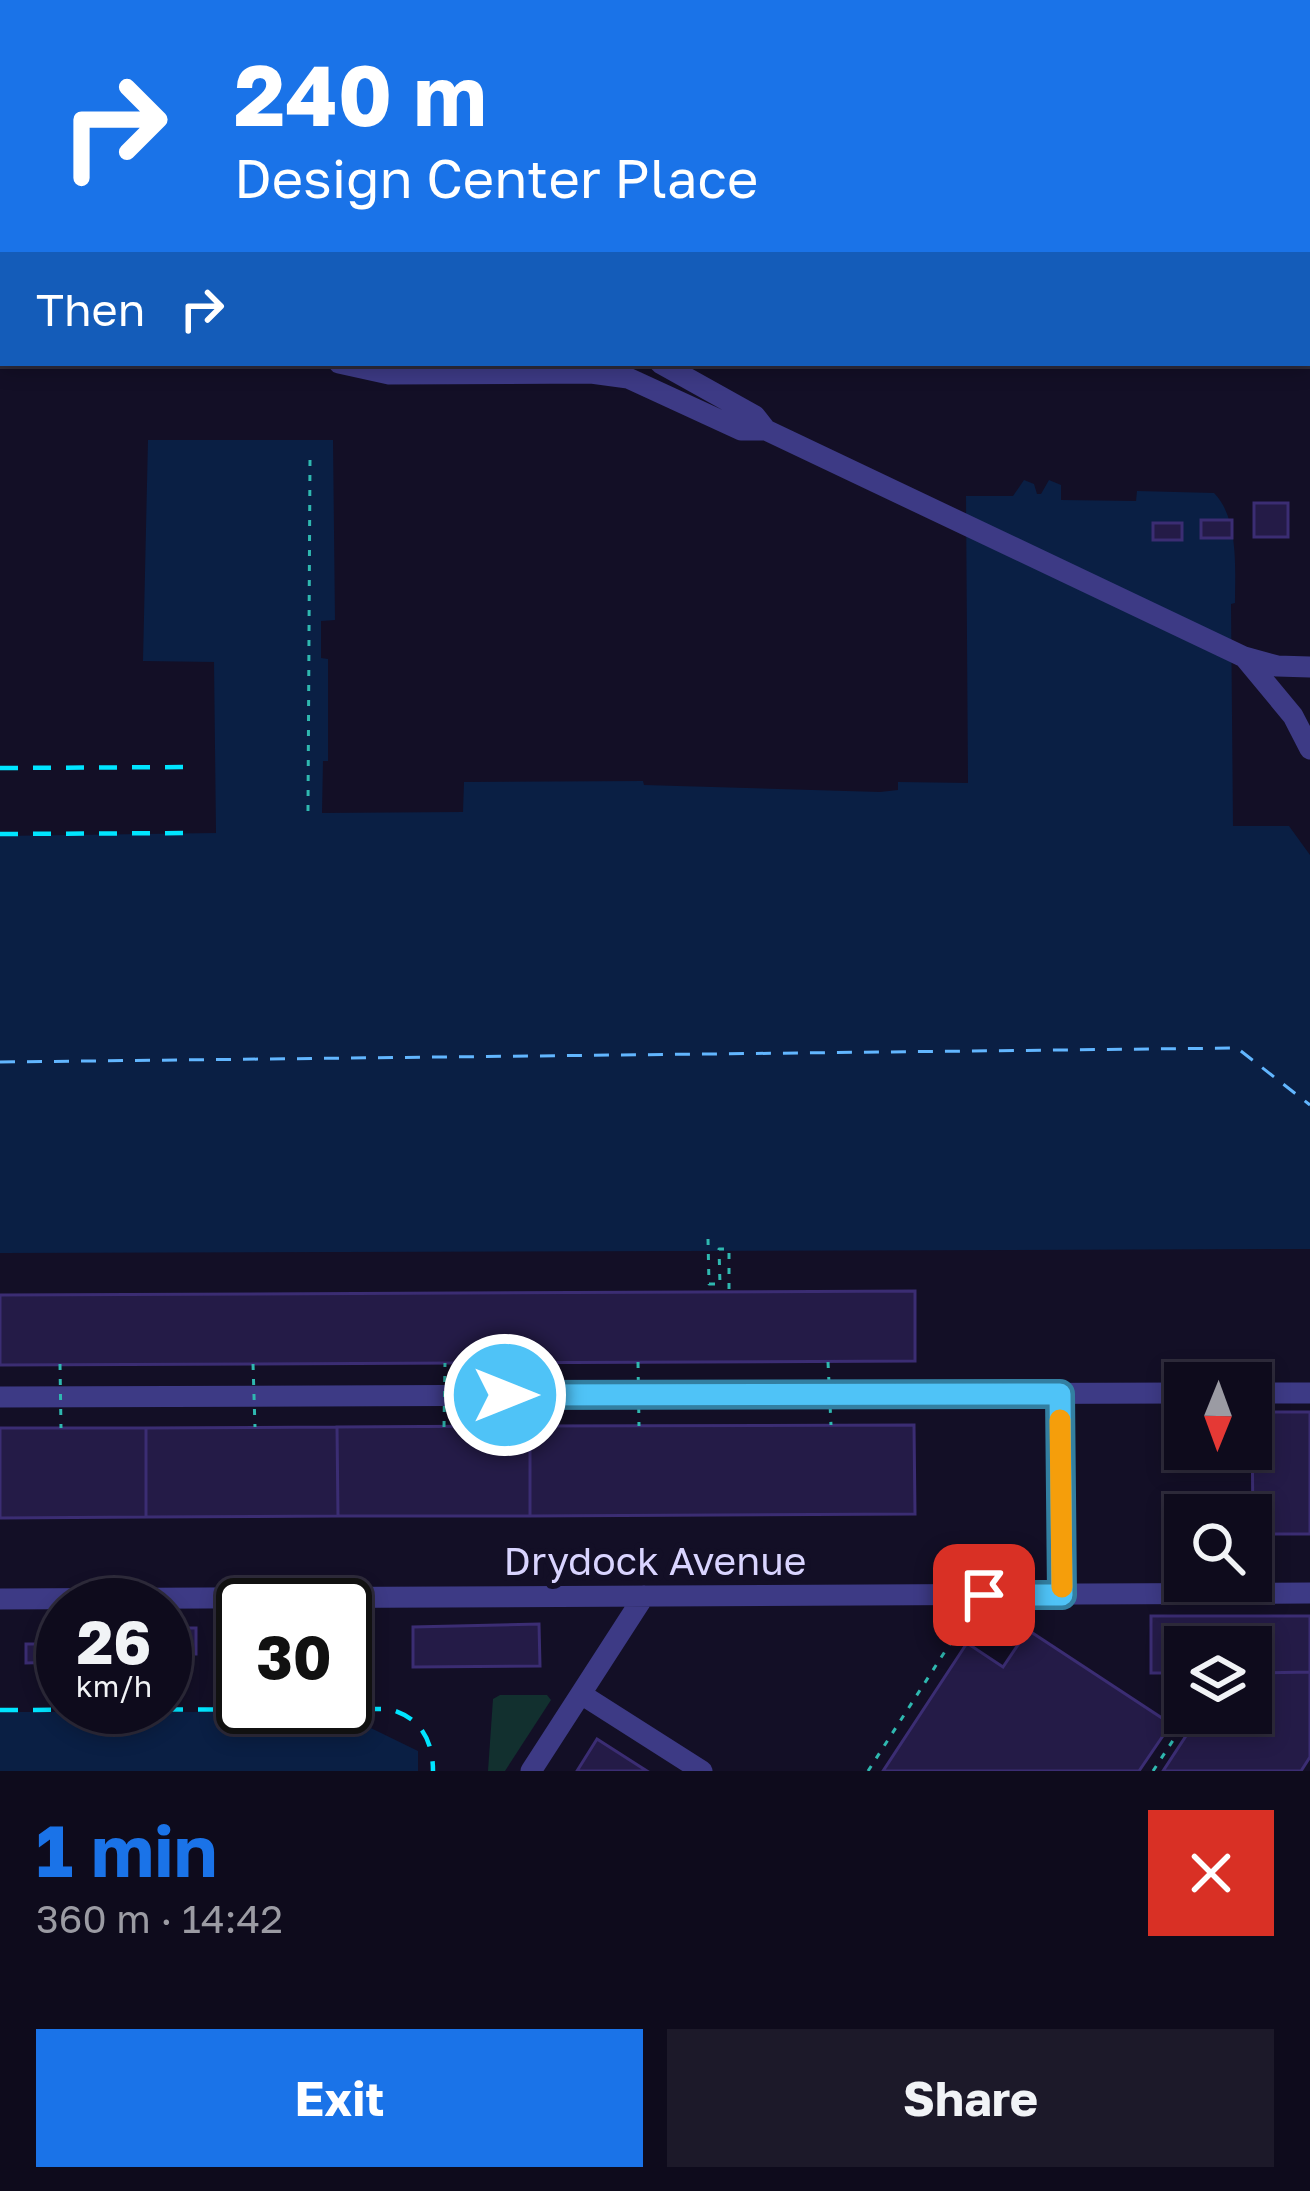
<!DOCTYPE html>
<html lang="en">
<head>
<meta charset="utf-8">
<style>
  body { margin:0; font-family:"Golos Text",sans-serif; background:#1c1929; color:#f1f3f6; height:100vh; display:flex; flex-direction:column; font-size:45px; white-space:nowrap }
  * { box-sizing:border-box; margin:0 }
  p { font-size:39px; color:#9b9ba3 }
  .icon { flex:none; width:66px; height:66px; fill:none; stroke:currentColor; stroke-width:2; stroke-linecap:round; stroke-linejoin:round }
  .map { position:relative; height:1771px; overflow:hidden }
  .drawer { display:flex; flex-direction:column; background:#0e0b1c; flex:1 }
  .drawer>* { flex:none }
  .banner { position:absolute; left:0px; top:0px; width:1311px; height:366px; box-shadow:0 6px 18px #0003,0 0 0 3px #2e2b3b; background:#1a73e8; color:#fff; overflow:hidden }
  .needle { width:78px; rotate:181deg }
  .tools { position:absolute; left:1164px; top:1362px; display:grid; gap:24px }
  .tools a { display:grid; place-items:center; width:108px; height:108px; border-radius:0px; background:#0e0b1c; box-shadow:0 6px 18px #0003,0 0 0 3px #2e2b3b; font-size:60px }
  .speed { position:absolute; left:36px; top:1578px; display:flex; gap:24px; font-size:60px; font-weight:700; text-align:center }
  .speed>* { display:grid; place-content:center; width:156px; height:156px; border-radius:50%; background:#0e0b1c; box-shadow:0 6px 18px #0003,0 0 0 3px #2e2b3b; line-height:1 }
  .speed small { font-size:30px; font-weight:400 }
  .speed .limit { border:6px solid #111; border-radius:18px; background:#fff; color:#111 }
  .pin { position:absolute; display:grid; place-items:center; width:102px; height:102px; color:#fff; margin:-51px; border-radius:24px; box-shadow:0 6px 18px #0006 }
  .me { position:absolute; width:132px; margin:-66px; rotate:90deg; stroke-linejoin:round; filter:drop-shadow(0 0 9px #0008) }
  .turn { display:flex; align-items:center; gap:42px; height:252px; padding:0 36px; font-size:54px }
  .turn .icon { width:156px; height:156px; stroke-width:2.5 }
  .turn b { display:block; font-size:84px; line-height:102px }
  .then { display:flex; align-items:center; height:114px; padding:0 36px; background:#0003; gap:24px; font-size:45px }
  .round { display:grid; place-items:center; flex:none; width:126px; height:126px; border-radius:0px; background:#1c1929 }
  .head { display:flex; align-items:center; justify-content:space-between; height:204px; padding:0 36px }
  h1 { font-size:72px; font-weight:700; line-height:90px; color:#1a73e8 }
  .primary-button { display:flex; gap:24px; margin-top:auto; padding:24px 36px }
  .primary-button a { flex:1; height:138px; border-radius:0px; background:#1a73e8; color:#fff; font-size:48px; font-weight:700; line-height:138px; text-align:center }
  .primary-button a+a { background:#1c1929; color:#f1f3f6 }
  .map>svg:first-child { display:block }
  .green { fill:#12302f }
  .water { fill:#0a1f44 }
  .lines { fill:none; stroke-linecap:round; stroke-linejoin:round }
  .ferry { stroke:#62b6ff; stroke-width:3; stroke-dasharray:15 12; stroke-linecap:butt }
  .building { fill:#241b47; stroke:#3b2d73; stroke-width:3 }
  .path { stroke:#2fb8b0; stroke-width:3; stroke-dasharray:6 9; stroke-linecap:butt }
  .minor { stroke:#3d3a85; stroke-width:21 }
  .rail { stroke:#00e5ff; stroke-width:4.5; stroke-dasharray:18 15; stroke-linecap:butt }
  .path-bridge { stroke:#2fb8b0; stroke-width:3; stroke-dasharray:6 9; stroke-linecap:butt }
  .route-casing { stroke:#337fa1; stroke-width:30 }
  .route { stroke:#4fc3f7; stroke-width:21 }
  .slow { stroke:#f59e0b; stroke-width:21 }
  .labels { text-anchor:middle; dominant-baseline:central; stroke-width:12; stroke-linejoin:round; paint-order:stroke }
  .street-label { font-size:39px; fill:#d9d4ff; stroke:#130f26 }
</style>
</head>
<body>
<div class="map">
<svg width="1310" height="1771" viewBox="0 0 1310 1771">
  <rect width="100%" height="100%" fill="#130f26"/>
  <!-- green -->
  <path class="green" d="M 500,1695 L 547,1695 L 551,1700 L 505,1771 L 488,1771 L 493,1699 Z"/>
  <!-- water -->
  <path class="water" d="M 148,440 L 333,440 L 335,620 L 321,621 L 321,658 L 328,659 L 328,761 L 323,761 L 322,813 L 463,812 L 464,782 L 643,781 L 644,785 L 880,792 L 898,790 L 898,782 L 968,783 L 966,496 L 1013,496 L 1024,480 L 1034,484 L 1037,494 L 1041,494 L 1049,480 L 1061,485 L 1061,500 L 1136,501 L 1137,491 L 1214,493 C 1239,518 1235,569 1235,603 L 1231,604 L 1233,826 L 1289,826 L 1310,855 L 1310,1249 L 0,1253 L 0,836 L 216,833 L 214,662 L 143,661 Z
    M 0,1712 L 338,1712 L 418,1751 L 418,1771 L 0,1771 Z"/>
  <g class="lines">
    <!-- ferry -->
    <path class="ferry" d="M 0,1062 L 1237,1048 L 1310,1105"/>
  </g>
  <!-- building -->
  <path class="building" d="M 1039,0 L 1236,0 L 1236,3 L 1039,3 Z
    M 1254,503 L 1288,503 L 1288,537 L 1254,537 Z
    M 1201,520 L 1232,520 L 1232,538 L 1201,538 Z
    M 1153,523 L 1182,523 L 1182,540 L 1153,540 Z
    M 915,1291 L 915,1361 L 0,1365 L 0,1295 Z
    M 1252,1412 L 1310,1412 L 1310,1534 L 1253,1534 Z
    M 914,1425 L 915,1514 L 530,1516 L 530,1426 Z
    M 530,1426 L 530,1516 L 338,1516 L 337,1427 Z
    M 337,1427 L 338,1516 L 146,1517 L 146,1428 Z
    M 0,1428 L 146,1428 L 146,1517 L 0,1518 Z
    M 1151,1616 L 1310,1616 L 1310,1672 L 1251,1673 L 1251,1647 L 1185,1647 L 1185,1673 L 1151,1673 Z
    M 539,1624 L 540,1666 L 413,1667 L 413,1627 Z
    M 165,1628 L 196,1628 L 196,1654 L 165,1654 Z
    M 1028,1630 L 1171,1724 L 1139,1771 L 883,1771 L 967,1643 L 1003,1667 Z
    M 26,1644 L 63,1644 L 63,1662 L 26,1663 Z
    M 1310,1672 L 1310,1757 L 1301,1771 L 1163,1771 L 1201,1713 L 1251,1713 L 1251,1673 Z
    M 597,1739 L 636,1764 L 647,1771 L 577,1771 Z"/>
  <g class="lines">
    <!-- path -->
    <path class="path" d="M 308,811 L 310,459
      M 708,1239 L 709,1284 L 720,1284 L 719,1249 L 729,1249 L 729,1292
      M 978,1614 L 1021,1641
      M 868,1771 L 971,1611
      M 1153,1771 L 1187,1719"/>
    <!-- minor -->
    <path class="minor" d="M 468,0 L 468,3
      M 691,0 L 691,3
      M 0,36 L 3,36
      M 339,363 L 389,374 L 591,373 L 628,378 L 741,430 L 766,430 L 1244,657 L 1277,666 L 1310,667
      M 660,363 L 755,416 L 766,430
      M 1245,658 L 1293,716 L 1310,749
      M 1251,1393 L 1310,1393
      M 1060,1394 L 1062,1595
      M 0,1397 L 1185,1393
      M 0,1599 L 1310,1593
      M 581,1694 L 702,1771
      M 531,1771 L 644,1596"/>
    <!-- rail -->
    <path class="rail" d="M 0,768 L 195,767
      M 0,834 L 195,833
      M 0,1710 L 389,1709 C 420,1717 433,1740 433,1771"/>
    <!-- path-bridge -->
    <path class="path-bridge" d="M 638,1362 L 639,1426
      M 828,1362 L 831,1425
      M 60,1364 L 61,1428
      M 253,1364 L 255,1427
      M 444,1427 L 445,1363"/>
  </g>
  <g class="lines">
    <!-- route casing -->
    <g class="route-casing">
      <path id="route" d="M 505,1395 L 1060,1394 L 1062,1595 L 984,1595"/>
    </g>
    <!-- route -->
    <use href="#route" class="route"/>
    <!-- slow -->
    <path class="slow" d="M 1060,1420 L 1062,1587"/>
  </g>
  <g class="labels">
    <!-- street labels -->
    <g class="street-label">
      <text x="655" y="1560">Drydock Avenue</text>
    </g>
  </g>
</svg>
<div class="tools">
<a><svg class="needle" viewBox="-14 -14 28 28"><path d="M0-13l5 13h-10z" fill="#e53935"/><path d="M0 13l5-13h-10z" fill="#9b9ba3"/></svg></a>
<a><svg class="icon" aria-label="search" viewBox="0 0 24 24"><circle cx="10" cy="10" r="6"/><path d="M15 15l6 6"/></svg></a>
<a><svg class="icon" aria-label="layers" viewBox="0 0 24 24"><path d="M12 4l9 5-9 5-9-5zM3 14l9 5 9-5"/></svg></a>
</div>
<div class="speed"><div>26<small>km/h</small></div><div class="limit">30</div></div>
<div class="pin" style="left:984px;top:1595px;background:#d93025"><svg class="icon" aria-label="arrive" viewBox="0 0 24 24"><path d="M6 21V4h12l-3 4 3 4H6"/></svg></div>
<svg class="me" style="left:505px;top:1395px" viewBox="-20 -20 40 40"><circle r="17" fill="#4fc3f7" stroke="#fff" stroke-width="3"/><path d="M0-11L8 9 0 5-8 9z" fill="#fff"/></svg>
<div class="banner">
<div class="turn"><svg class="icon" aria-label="right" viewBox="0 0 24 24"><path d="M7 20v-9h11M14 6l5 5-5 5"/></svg><div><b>240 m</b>Design Center Place</div></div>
<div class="then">Then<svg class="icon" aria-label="right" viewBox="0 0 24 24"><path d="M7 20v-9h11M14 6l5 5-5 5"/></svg></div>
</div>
</div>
<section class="drawer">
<div class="head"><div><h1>1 min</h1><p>360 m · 14:42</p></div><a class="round" style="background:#d93025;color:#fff"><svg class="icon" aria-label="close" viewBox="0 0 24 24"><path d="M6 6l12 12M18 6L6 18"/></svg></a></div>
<div class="primary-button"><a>Exit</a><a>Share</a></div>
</section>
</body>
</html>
